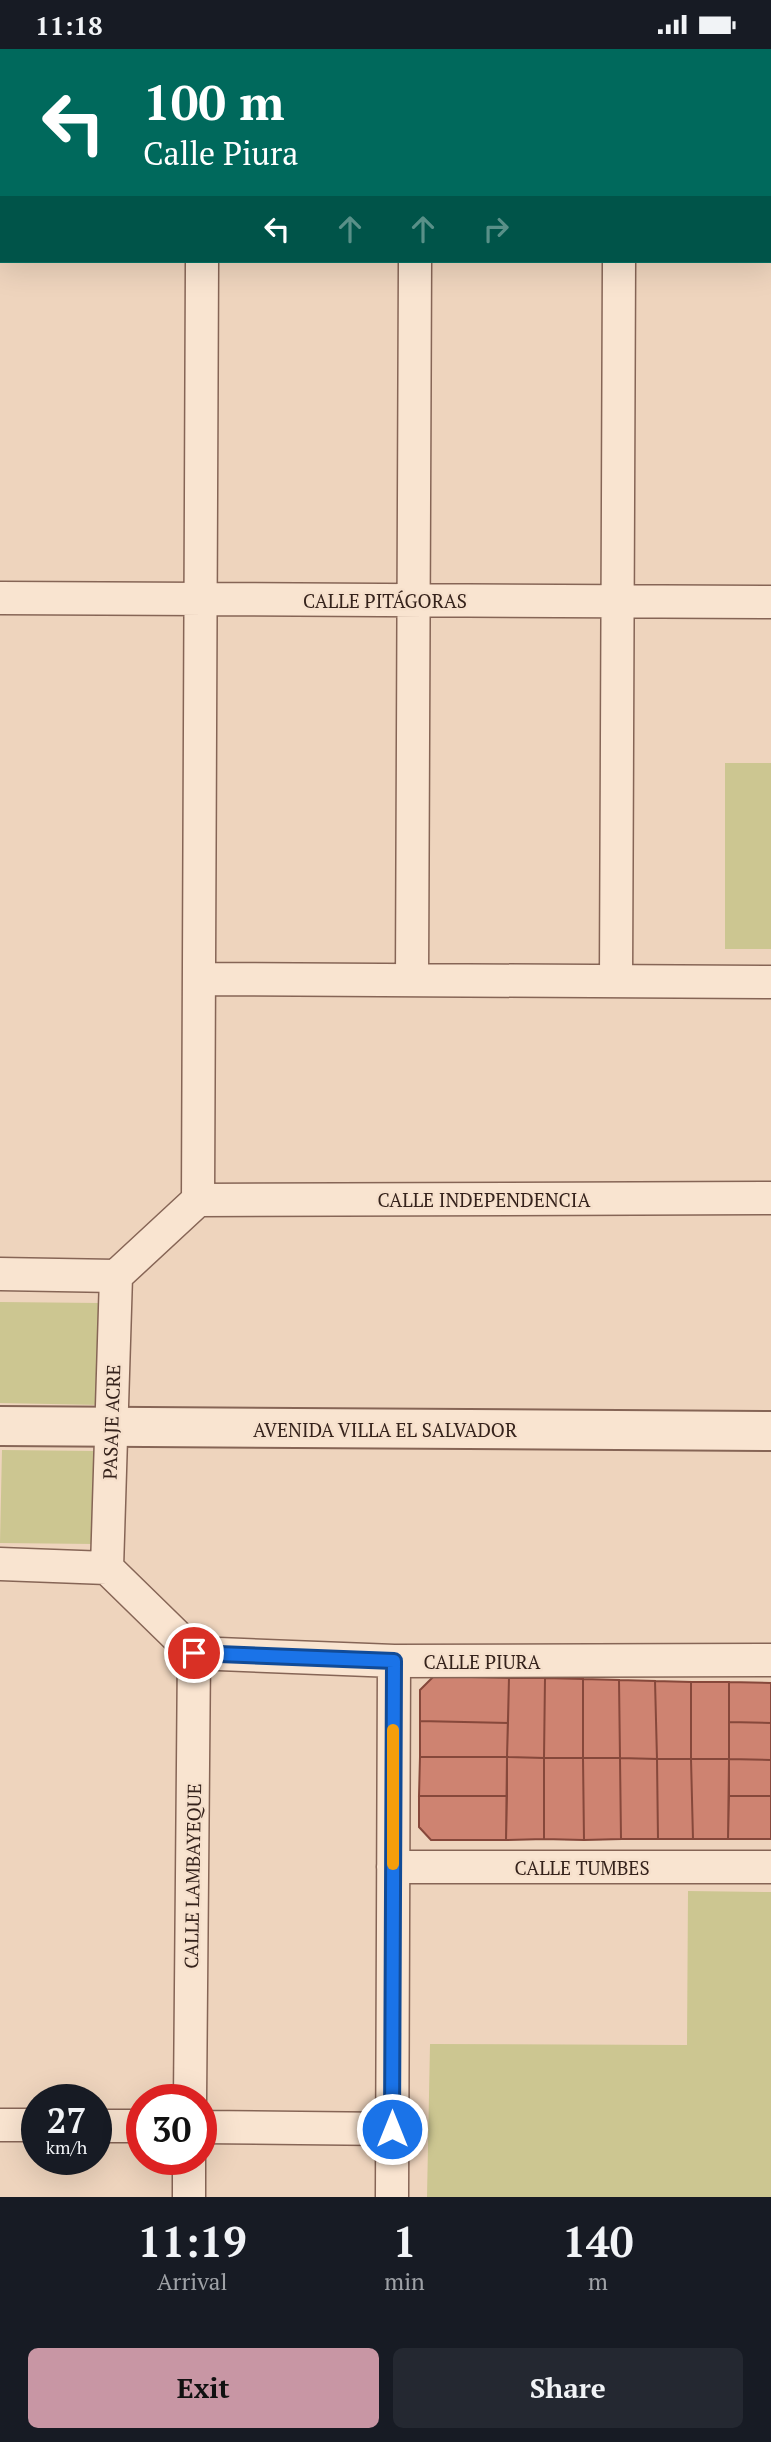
<!DOCTYPE html>
<html lang="en">
<head>
<meta charset="utf-8">
<style>
  body { margin:0; font-family:"PT Serif",serif; background:#242831; color:#f1f3f6; height:100vh; display:flex; flex-direction:column; font-size:26px; white-space:nowrap }
  * { box-sizing:border-box; margin:0 }
  p { font-size:23px; color:#9ea1a6 }
  .icon { flex:none; width:38px; height:38px; fill:none; stroke:currentColor; stroke-width:2; stroke-linecap:round; stroke-linejoin:round }
  .map { position:relative; height:2148px; overflow:hidden }
  .details { display:flex; flex-direction:column; background:#171b24; flex:1 }
  .details>* { flex:none }
  .guide { position:absolute; left:0px; top:0px; width:772px; height:214px; box-shadow:0 7px 28px #0002; background:#00695c; color:#fff; overflow:hidden }
  .speed { position:absolute; left:21px; top:2035px; display:flex; gap:14px; font-size:35px; font-weight:700; text-align:center }
  .speed>* { display:grid; place-content:center; width:91px; height:91px; border-radius:50%; background:#171b24; box-shadow:0 7px 28px #0002; line-height:1 }
  .speed small { font-size:18px; font-weight:400 }
  .speed .limit { border:10px solid #d22; background:#fff; color:#111 }
  .pin { position:absolute; display:grid; place-items:center; width:60px; height:60px; color:#fff; margin:-30px; border:4px solid #fff; border-radius:50%; box-shadow:0 2px 7px #0007 }
  .me { position:absolute; width:77px; margin:-38px; rotate:0deg; stroke-linejoin:round; filter:drop-shadow(0 0 5px #0008) }
  .turn { display:flex; align-items:center; gap:24px; height:147px; padding:0 28px; font-size:32px }
  .turn .icon { width:91px; height:91px; stroke-width:2.5 }
  .turn b { display:block; font-size:49px; line-height:60px }
  .lanes { display:flex; align-items:center; height:66px; padding:0 28px; background:#0003; justify-content:center; gap:35px; direction:ltr }
  .lanes .off { opacity:.35 }
  .eta { display:flex; justify-content:space-evenly; align-items:center; height:119px; text-align:center }
  .eta b { font-size:42px; font-weight:700; line-height:49px }
  .cta { display:flex; gap:14px; margin-top:auto; padding:14px 28px }
  .cta a { flex:1; height:80px; border-radius:10px; background:#c896a4; color:#111; font-size:28px; font-weight:700; line-height:80px; text-align:center }
  .cta a+a { background:#242831; color:#f1f3f6 }
  .status { display:flex; justify-content:space-between; align-items:center; height:49px; padding:0 35px; background:#171b24; direction:ltr }
  .status svg { height:19px; fill:currentColor }
  .map>svg:first-child { display:block }
  .green { fill:#ccc691 }
  .building { fill:#ce8371; stroke:#86483b; stroke-width:2 }
  .lines { fill:none; stroke-linecap:round; stroke-linejoin:round }
  .minor-casing { stroke:#866556; stroke-width:35 }
  .tertiary-casing { stroke:#866556; stroke-width:42 }
  .minor { stroke:#f9e4d0; stroke-width:32 }
  .tertiary { stroke:#f9e4d0; stroke-width:38 }
  .route-casing { stroke:#114b97; stroke-width:18 }
  .route { stroke:#1a73e8; stroke-width:12 }
  .slow { stroke:#f59e0b; stroke-width:12 }
  .labels { text-anchor:middle; dominant-baseline:central; stroke-width:5; stroke-linejoin:round; paint-order:stroke }
  .street-label { font-size:19px; fill:#35221b; stroke:#f6e0cc }
</style>
</head>
<body>
<div class="status"><b>11:18</b><svg viewBox="0 0 49 12"><path d="M0 12V9h3v3zM5 12V6h3v6zM10 12V3h3v9zM15 12V0h3v12zM26 1h20v11H26zM47 4h2v5h-2z"/></svg></div>
<div class="map">
<svg width="771" height="2148" viewBox="0 0 771 2148">
  <rect width="100%" height="100%" fill="#eed4bd"/>
  <!-- green -->
  <path class="green" d="M 725,714 L 771,714 L 771,900 L 725,900 Z
    M 0,1253 L 100,1254 L 101,1356 L 0,1354 Z
    M 2,1401 L 96,1402 L 95,1495 L 0,1494 Z
    M 688,1842 L 771,1843 L 771,2148 L 427,2148 L 430,1995 L 687,1996 Z"/>
  <!-- building -->
  <path class="building" d="M 434,1627 L 509,1629 L 508,1674 L 420,1672 L 420,1641 Z
    M 509,1629 L 545,1629 L 544,1709 L 507,1708 Z
    M 545,1629 L 583,1630 L 583,1709 L 544,1709 Z
    M 583,1630 L 619,1631 L 620,1709 L 583,1709 Z
    M 619,1631 L 655,1632 L 657,1710 L 620,1709 Z
    M 655,1632 L 691,1633 L 691,1710 L 657,1710 Z
    M 691,1633 L 729,1633 L 729,1710 L 691,1710 Z
    M 729,1633 L 771,1634 L 771,1674 L 729,1673 Z
    M 420,1672 L 508,1674 L 507,1708 L 420,1708 Z
    M 729,1673 L 771,1674 L 771,1711 L 729,1710 Z
    M 420,1708 L 507,1708 L 507,1747 L 419,1747 Z
    M 507,1708 L 544,1709 L 544,1790 L 506,1791 Z
    M 544,1709 L 583,1709 L 584,1791 L 544,1790 Z
    M 583,1709 L 620,1709 L 621,1790 L 584,1791 Z
    M 620,1709 L 657,1710 L 658,1790 L 621,1790 Z
    M 657,1710 L 691,1710 L 693,1790 L 658,1790 Z
    M 691,1710 L 729,1710 L 728,1790 L 693,1790 Z
    M 729,1710 L 771,1711 L 771,1747 L 729,1747 Z
    M 419,1747 L 507,1747 L 506,1791 L 431,1791 L 419,1778 Z
    M 729,1747 L 771,1747 L 771,1790 L 728,1790 Z"/>
  <g class="lines">
    <!-- minor casing -->
    <g class="minor-casing">
      <path id="minor" d="M 203,2 L 203,0
        M 770,160 L 771,160
        M 0,549 L 771,553
        M 199,930 L 771,933
        M 412,931 L 415,212
        M 616,932 L 619,212
        M 198,1151 L 202,212
        M 198,1151 L 771,1149
        M 0,1225 L 116,1227
        M 116,1227 L 198,1151
        M 0,1515 L 107,1519 L 194,1604
        M 107,1519 L 116,1227
        M 194,1604 L 394,1612 L 771,1611
        M 393,1818 L 771,1818
        M 190,2051 L 194,1604
        M 0,2076 L 37,2076
        M 96,2077 L 142,2077
        M 201,2078 L 392,2080
        M 189,2148 L 189,2110
        M 392,2148 L 394,1612"/>
    </g>
    <!-- tertiary casing -->
    <g class="tertiary-casing">
      <path id="tertiary" d="M 0,1377 L 771,1382"/>
    </g>
    <!-- minor -->
    <use href="#minor" class="minor"/>
    <!-- tertiary -->
    <use href="#tertiary" class="tertiary"/>
  </g>
  <g class="lines">
    <!-- route casing -->
    <g class="route-casing">
      <path id="route" d="M 194,1604 L 394,1612 L 392,2080"/>
    </g>
    <!-- route -->
    <use href="#route" class="route"/>
    <!-- slow -->
    <path class="slow" d="M 393,1815 L 393,1681"/>
  </g>
  <g class="labels">
    <!-- street labels -->
    <g class="street-label">
      <text x="385" y="551">CALLE PITÁGORAS</text>
      <text x="484" y="1150">CALLE INDEPENDENCIA</text>
      <text transform="translate(111 1373) rotate(-88)">PASAJE ACRE</text>
      <text x="385" y="1380">AVENIDA VILLA EL SALVADOR</text>
      <text x="482" y="1612">CALLE PIURA</text>
      <text x="582" y="1818">CALLE TUMBES</text>
      <text transform="translate(192 1827) rotate(-89)">CALLE LAMBAYEQUE</text>
    </g>
  </g>
</svg>
<div class="speed"><div>27<small>km/h</small></div><div class="limit">30</div></div>
<div class="pin" style="left:194px;top:1604px;background:#d93025"><svg class="icon" aria-label="arrive" viewBox="0 0 24 24"><path d="M6 21V4h12l-3 4 3 4H6"/></svg></div>
<svg class="me" style="left:392px;top:2080px" viewBox="-20 -20 40 40"><circle r="17" fill="#1a73e8" stroke="#fff" stroke-width="3"/><path d="M0-11L8 9 0 5-8 9z" fill="#fff"/></svg>
<div class="guide">
<div class="turn"><svg class="icon" aria-label="left" viewBox="0 0 24 24"><path d="M17 20v-9H6M10 6l-5 5 5 5"/></svg><div><b>100 m</b>Calle Piura</div></div>
<div class="lanes"><svg class="icon" aria-label="left" viewBox="0 0 24 24"><path d="M17 20v-9H6M10 6l-5 5 5 5"/></svg><svg class="icon off" aria-label="ahead" viewBox="0 0 24 24"><path d="M12 20V5M6 11l6-6 6 6"/></svg><svg class="icon off" aria-label="ahead" viewBox="0 0 24 24"><path d="M12 20V5M6 11l6-6 6 6"/></svg><svg class="icon off" aria-label="right" viewBox="0 0 24 24"><path d="M7 20v-9h11M14 6l5 5-5 5"/></svg></div>
</div>
</div>
<section class="details">
<div class="eta">
<div><b>11:19</b><p>Arrival</p></div>
<div><b>1</b><p>min</p></div>
<div><b>140</b><p>m</p></div>
</div>
<div class="cta"><a>Exit</a><a>Share</a></div>
</section>
</body>
</html>
